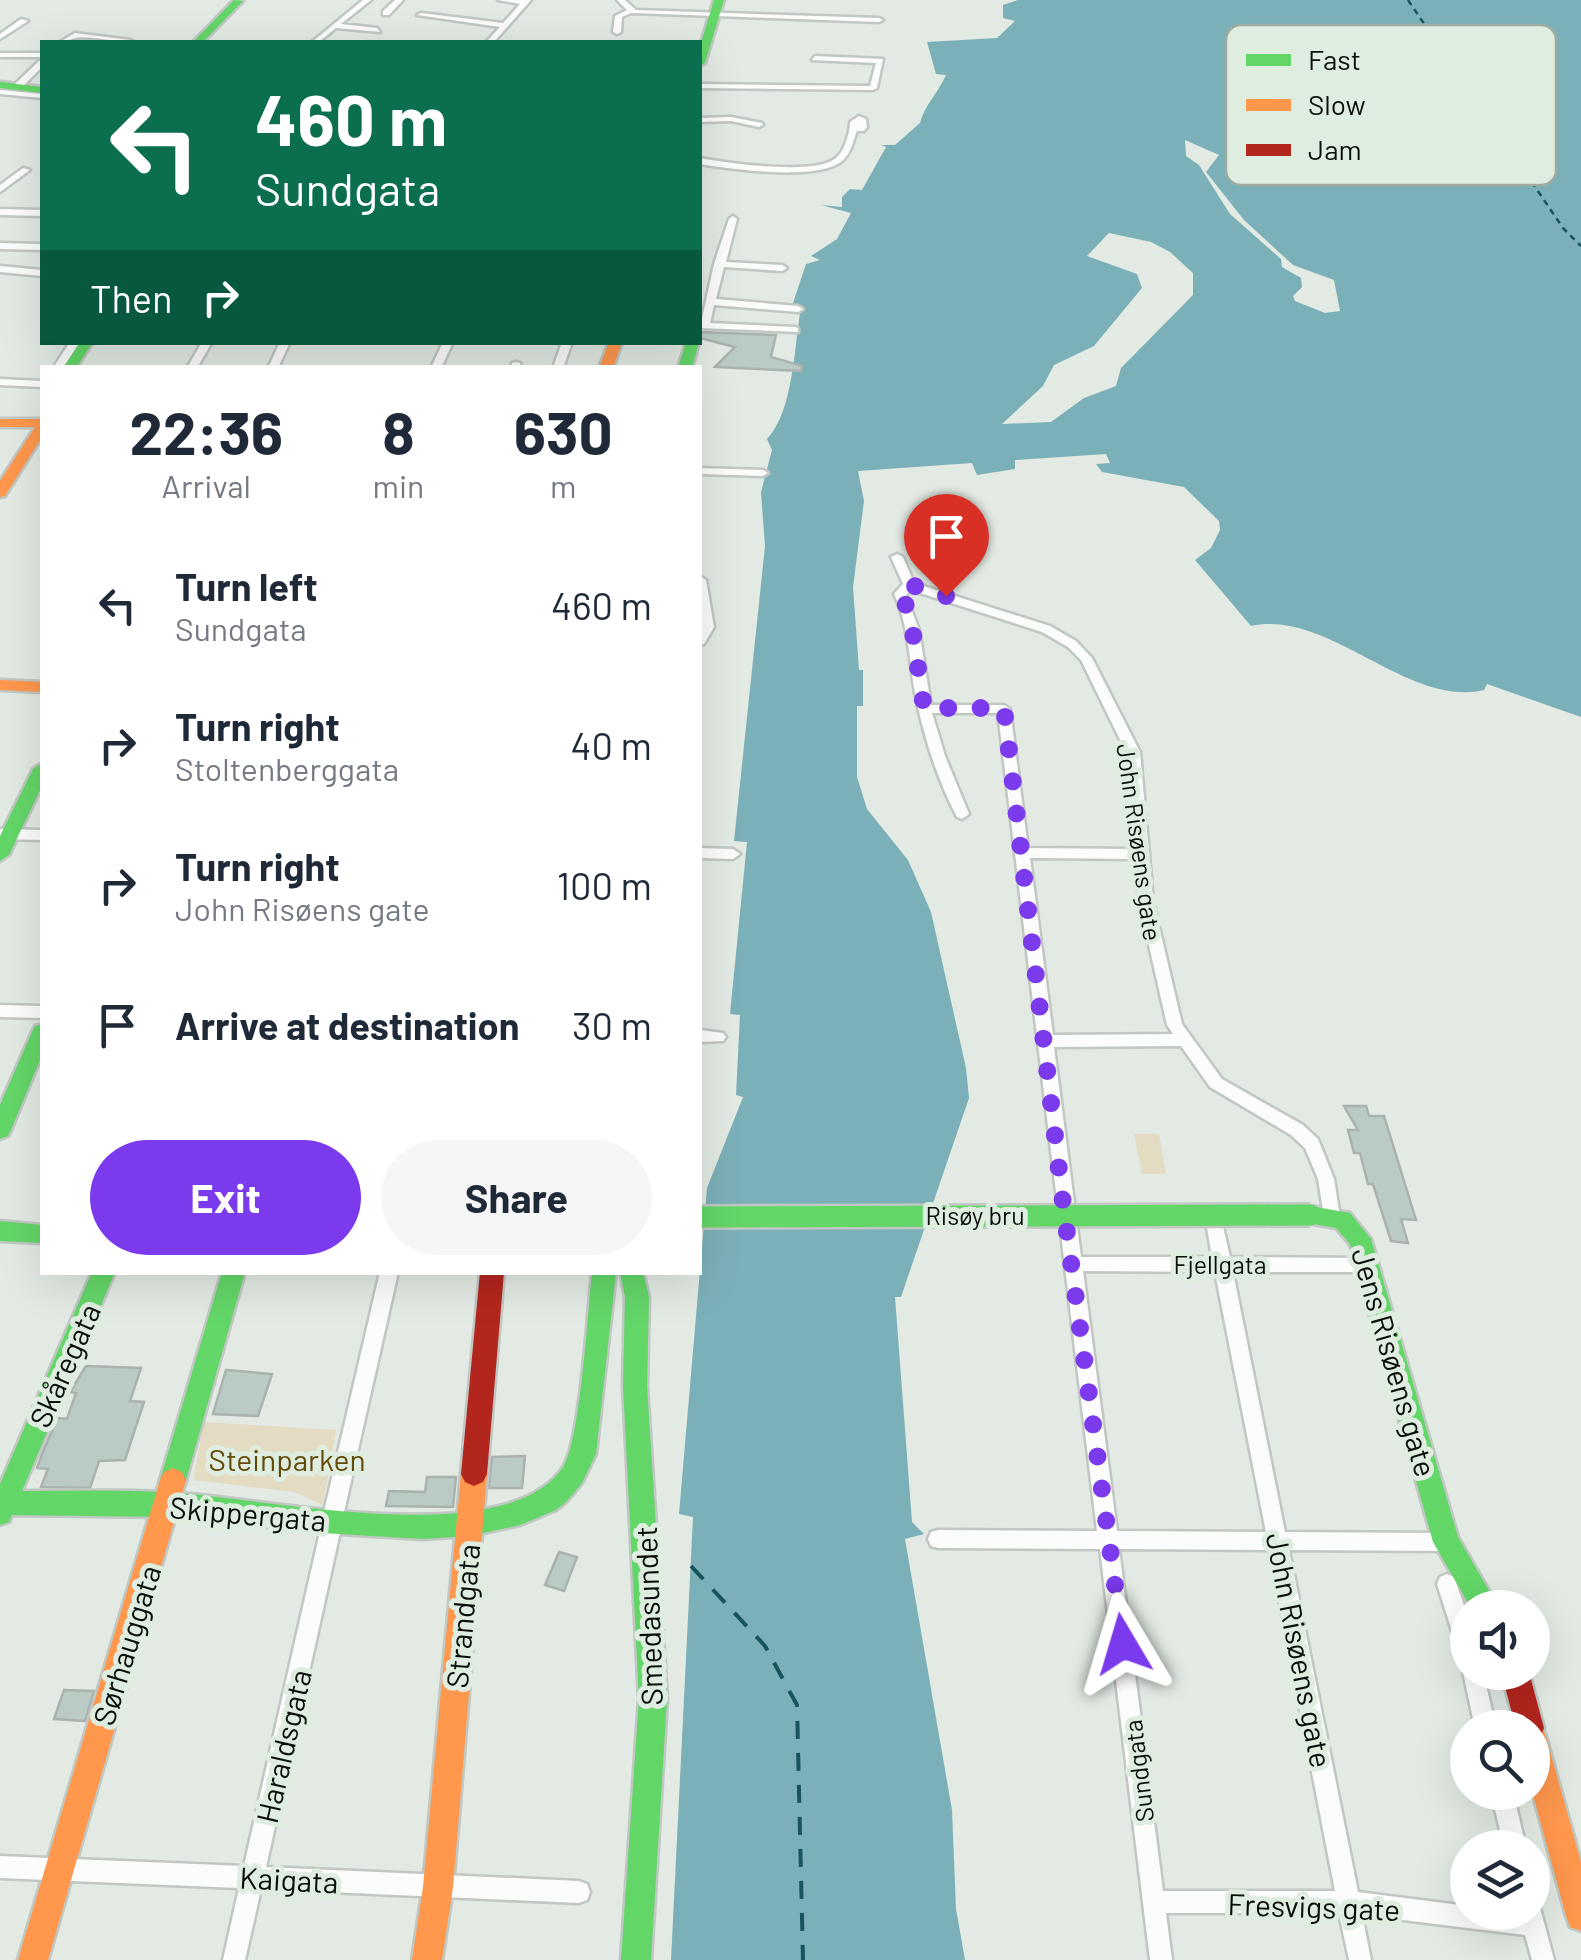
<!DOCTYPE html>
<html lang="en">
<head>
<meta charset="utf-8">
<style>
  body { margin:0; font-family:Barlow,sans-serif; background:#f6f6f7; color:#1f2937; height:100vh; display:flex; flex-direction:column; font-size:38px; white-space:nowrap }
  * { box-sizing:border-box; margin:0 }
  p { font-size:32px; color:#747a83 }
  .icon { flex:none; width:55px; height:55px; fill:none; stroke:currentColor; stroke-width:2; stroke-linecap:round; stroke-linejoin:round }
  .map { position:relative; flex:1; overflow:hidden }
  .details { position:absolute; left:40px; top:365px; width:662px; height:910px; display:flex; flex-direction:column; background:#fff; border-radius:0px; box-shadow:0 10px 40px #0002 }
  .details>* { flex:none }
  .guide { position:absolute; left:40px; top:40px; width:662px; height:305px; border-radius:0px; box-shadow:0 10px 40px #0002; background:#0b6e4f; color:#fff; overflow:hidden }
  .controls { position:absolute; left:1450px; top:1590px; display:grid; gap:20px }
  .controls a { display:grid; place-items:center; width:100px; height:100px; border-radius:50%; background:#fff; box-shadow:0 10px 40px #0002; font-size:50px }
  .pin { position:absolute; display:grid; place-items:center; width:85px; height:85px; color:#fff; margin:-102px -42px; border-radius:50% 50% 50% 0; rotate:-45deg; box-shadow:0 0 10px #0007 }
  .pin .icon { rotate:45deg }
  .me { position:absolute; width:110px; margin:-55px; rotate:353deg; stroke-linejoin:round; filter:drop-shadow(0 0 8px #0008) }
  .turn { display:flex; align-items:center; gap:35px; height:210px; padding:0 50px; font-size:45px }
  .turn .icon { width:130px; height:130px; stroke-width:2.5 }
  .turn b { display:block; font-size:70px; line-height:85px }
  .then { display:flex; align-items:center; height:95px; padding:0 50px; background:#0003; gap:20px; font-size:38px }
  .eta { display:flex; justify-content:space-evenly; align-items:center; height:170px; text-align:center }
  .eta b { font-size:60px; font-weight:700; line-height:70px }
  .action { display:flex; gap:20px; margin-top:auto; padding:20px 50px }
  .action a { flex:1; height:115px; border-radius:60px; background:#7c3aed; color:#fff; font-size:40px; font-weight:700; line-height:115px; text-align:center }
  .action a+a { background:#f6f6f7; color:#1f2937 }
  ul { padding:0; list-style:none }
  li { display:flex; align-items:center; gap:30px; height:140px; padding:0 50px }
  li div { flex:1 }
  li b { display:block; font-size:38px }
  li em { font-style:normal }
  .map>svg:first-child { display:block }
  .green { fill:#e3dcc3 }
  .water { fill:#7cb0b8; fill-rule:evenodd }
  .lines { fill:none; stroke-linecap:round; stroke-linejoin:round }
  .ferry-far1 { stroke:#18545f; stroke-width:2.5; stroke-dasharray:6 5; stroke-linecap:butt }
  .ferry { stroke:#18545f; stroke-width:4; stroke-dasharray:18 14; stroke-linecap:butt }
  .building { fill:#bacbc5; stroke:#abb2ae; stroke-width:2.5 }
  .street-casing { stroke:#c1c7c2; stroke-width:5 }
  .fast-casing { stroke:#c1c7c2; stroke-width:5 }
  .slow-casing { stroke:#c1c7c2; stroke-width:5 }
  .jam-casing { stroke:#c1c7c2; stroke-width:5 }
  .street { fill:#fbfcfb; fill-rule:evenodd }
  .fast { fill:#63d668; fill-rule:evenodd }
  .slow { fill:#ff974d; fill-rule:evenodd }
  .jam { fill:#b3261e; fill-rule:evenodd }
  .fast-bridge-casing { stroke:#c1c7c2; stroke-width:26; stroke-linecap:butt }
  .fast-bridge { stroke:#63d668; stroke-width:21 }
  .route { stroke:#7c3aed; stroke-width:18; stroke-dasharray:0 32.4 }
  .labels { text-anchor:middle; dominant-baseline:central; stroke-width:10; stroke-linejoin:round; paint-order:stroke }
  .street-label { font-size:25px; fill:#0a0e0a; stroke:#dfede1 }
  .near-street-label { font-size:30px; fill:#0a0e0a; stroke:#dfede1 }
  .near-park-label { font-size:30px; fill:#624a08; stroke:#dfede1 }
  .key { fill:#dfede1; stroke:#9faaa0; stroke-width:2.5 }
  .key-label { font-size:28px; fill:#0a0e0a }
</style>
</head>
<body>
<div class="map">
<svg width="1581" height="1960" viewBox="0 0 1581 1960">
  <rect width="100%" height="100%" fill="#e2eae3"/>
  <!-- green -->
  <path class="green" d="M 1134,1134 L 1159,1134 L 1166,1174 L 1142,1174 Z
    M 204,1422 L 336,1430 L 323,1505 L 295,1492 L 193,1480 Z"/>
  <!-- water -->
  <path class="water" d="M 1018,0 L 1581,0 L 1581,717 L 1487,684 L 1484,690 C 1407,708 1329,609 1251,626 L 1195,560 L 1211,548 L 1220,530 L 1219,521 L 1184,487 L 1102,472 L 1096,464 L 1110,463 L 1106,454 L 1015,460 L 1015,469 L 977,475 L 972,463 L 858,471 L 864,501 L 853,587 L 859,670 L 863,670 L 863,706 L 857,706 L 857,777 L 867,809 L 908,860 L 931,912 L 966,1068 L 969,1098 L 901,1297 L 895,1297 L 912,1522 L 924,1534 L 905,1539 L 952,1810 L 956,1909 L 965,1960 L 671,1960 L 693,1517 L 679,1514 L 707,1188 L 743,1097 L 736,1095 L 740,1015 L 730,1014 L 747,842 L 734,841 L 765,546 L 761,492 L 772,450 L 767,439 C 794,410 794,346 801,307 L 792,306 L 806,264 L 820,260 L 811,256 L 837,239 L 851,213 L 821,205 L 842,207 L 842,197 L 850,189 L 862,190 L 886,147 L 881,145 L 895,145 L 920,123 C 925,104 937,95 946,75 L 936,74 L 927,42 L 997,38 L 1015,21 L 1003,18 L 1003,5 ZM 1185,140 L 1219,155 L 1206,172 L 1244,220 L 1293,265 L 1334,280 L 1340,311 L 1325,313 L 1295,301 L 1293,296 L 1302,287 L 1301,278 L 1282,267 L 1281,259 L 1230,214 L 1199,165 L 1186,156 ZM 1109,233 L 1151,242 L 1170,252 L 1193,273 L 1193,295 L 1121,368 L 1116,386 L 1084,398 L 1051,422 L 1002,424 L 1043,386 L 1054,365 L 1094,346 L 1142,288 L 1137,274 L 1087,256 Z"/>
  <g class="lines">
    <!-- ferry-far1 -->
    <path class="ferry-far1" d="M 1408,0 L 1563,228 L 1581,246"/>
    <!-- ferry -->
    <path class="ferry" d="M 691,1566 L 765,1646 L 797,1705 L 803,1960"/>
  </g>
  <!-- building -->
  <path class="building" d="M 700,332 L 776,335 L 771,357 L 802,366 L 801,371 L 715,367 L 735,347 L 700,338 Z
    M 1344,1106 L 1366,1106 L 1369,1116 L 1384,1116 L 1416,1220 L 1401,1219 L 1408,1243 L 1391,1241 L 1373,1184 L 1368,1184 L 1360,1153 L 1354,1153 L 1348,1130 L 1358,1130 Z
    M 86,1366 L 141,1368 L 130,1401 L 144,1402 L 125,1460 L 99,1461 L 90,1488 L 41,1487 L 48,1469 L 37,1468 L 44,1449 L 58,1418 L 67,1419 L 76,1393 L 70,1392 Z
    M 226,1370 L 272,1374 L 258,1416 L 213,1414 Z
    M 525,1456 L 522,1488 L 489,1488 L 492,1457 Z
    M 427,1477 L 456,1477 L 453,1507 L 386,1506 L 389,1491 L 425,1492 Z
    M 559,1552 L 577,1557 L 564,1591 L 545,1585 Z
    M 64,1690 L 94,1691 L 85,1721 L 54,1719 Z"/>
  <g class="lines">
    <!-- street casing -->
    <g class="street-casing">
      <path id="street" d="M 363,0 L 371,0 L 341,24 L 377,28 L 380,32 L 336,28 L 319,42 L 312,42 Z
        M 395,0 L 403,0 L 389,15 L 383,15 L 383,11 Z
        M 498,0 L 531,0 L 494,42 L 486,42 L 500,27 L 417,15 L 421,13 L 503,23 L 520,4 Z
        M 617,0 L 625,0 L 636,10 L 879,18 L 883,20 L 879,22 L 631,13 L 622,17 L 621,32 L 617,34 L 613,32 L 615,16 L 627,10 Z
        M 21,19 L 28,21 L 0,39 L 0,34 Z
        M 75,33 L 130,40 L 134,42 C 119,43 86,35 76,38 C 70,39 66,42 60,42 Z
        M 0,53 L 42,53 L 42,57 L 0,57 Z
        M 815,56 L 883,59 L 877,88 L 873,90 L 700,88 L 700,84 L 870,86 L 876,63 L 812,60 Z
        M 39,61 L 42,61 L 42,67 L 20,89 L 14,89 L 14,85 Z
        M 0,90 L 42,94 L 42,98 L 0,94 Z
        M 859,116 L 866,119 L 867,127 L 864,131 L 857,131 C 853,141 851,153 843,160 C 821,182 730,169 700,164 L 700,158 C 727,163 815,176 836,158 C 845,151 850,131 850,122 Z
        M 731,117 L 762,123 L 763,125 L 759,127 L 731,121 L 700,122 L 700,118 Z
        M 23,168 L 30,170 L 0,192 L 0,185 Z
        M 0,209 L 42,210 L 42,216 L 0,215 Z
        M 733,216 L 737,219 L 726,262 L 782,265 L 787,268 L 782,271 L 724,267 L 716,299 L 798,306 L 803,309 L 798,312 L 714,305 L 710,323 L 795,327 L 798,328 L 798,332 L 700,328 L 714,264 L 729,219 Z
        M 0,243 L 42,244 L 42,250 L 0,249 Z
        M 0,266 L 42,270 L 42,276 L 0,272 Z
        M 70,342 L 80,342 L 63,368 L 53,368 Z
        M 202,342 L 212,342 L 197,368 L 187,368 Z
        M 280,342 L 290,342 L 278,368 L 268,368 Z
        M 443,342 L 453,342 L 441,368 L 431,368 Z
        M 562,342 L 572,342 L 563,368 L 553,368 Z
        M 516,362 L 520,363 L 521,368 L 511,368 L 512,363 Z
        M 0,379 L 42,381 L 42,387 L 0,385 Z
        M 700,468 L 763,470 L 768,473 L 763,476 L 700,474 Z
        M 897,554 L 903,557 L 914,583 L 1050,626 L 1076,641 L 1092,658 L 1140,752 L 1153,901 L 1182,1024 L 1222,1079 L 1303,1125 L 1318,1139 L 1334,1179 L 1340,1217 L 1338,1222 L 1332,1224 L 1326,1222 L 1324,1217 L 1318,1179 L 1305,1148 L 1291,1135 L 1210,1087 L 1181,1046 L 1054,1047 L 1081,1257 L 1212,1257 L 1206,1222 L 1208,1217 L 1214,1215 L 1220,1217 L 1222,1222 L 1230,1257 L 1368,1258 L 1374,1260 L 1377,1265 L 1374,1270 L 1368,1272 L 1233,1272 L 1285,1532 L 1446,1533 L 1453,1535 L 1456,1542 L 1453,1549 L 1446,1551 L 1289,1550 L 1358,1892 L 1468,1906 L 1468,1912 L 1532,1912 L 1532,1901 L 1539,1904 L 1554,1960 L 1532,1960 L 1525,1935 L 1362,1915 L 1371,1960 L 1349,1960 L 1339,1913 L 1166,1913 L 1172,1960 L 1150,1960 L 1100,1549 L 938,1548 L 931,1546 L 928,1539 L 931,1532 L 938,1530 L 1097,1531 L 998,713 L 932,713 L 945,756 L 969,814 L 962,819 L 957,817 C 937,779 923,734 915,693 C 909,659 909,626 894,594 L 903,584 L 891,557 ZM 911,590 L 1042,632 L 1068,647 L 1081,660 L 1126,752 L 1134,849 L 1028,848 L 1010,709 L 1004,705 L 931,705 L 919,630 L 906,595 ZM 1030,858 L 1135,859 L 1139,901 L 1167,1025 L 1173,1034 L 1053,1035 ZM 1083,1271 L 1215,1272 L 1266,1532 L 1117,1531 ZM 1119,1549 L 1269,1550 L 1335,1891 L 1163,1891 Z
        M 700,576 L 706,580 L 714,627 L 704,644 L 700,645 L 702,627 Z
        M 0,829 L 42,830 L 42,840 L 0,839 Z
        M 700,848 L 733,849 L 740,854 L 733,859 L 700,858 Z
        M 0,1005 L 42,1006 L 42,1018 L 0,1017 Z
        M 700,1030 L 723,1033 L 726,1037 L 723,1041 L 700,1042 Z
        M 380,1272 L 398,1272 L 344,1512 L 341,1519 L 334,1521 L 327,1519 L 324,1512 Z
        M 330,1523 L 337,1525 L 340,1532 L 266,1867 L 579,1881 L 587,1884 L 590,1892 L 587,1900 L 579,1903 L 261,1889 L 245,1960 L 223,1960 L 239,1888 L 0,1878 L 0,1856 L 244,1866 L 320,1532 L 323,1525 Z
        M 1447,1574 L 1454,1577 L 1468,1617 L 1468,1660 L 1461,1657 L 1458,1650 L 1437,1584 L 1440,1577 Z
        M 1468,1664 L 1468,1672 L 1483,1672 L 1496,1728 L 1475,1728 L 1463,1672 Z
        M 1491,1792 L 1513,1792 L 1526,1848 L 1504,1848 Z"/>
    </g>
    <!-- fast casing -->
    <g class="fast-casing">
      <path id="fast" d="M 234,0 L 243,1 L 203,42 L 193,42 Z
        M 714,0 L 724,0 L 705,63 L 700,66 L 700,46 Z
        M 0,82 L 42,87 L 42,93 L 0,88 Z
        M 80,342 L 93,342 L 76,368 L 63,368 Z
        M 686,342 L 699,342 L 692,368 L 678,368 Z
        M 42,763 L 42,786 L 9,855 L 0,861 L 0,836 L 33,769 Z
        M 42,1024 L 42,1055 L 11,1130 L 8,1136 L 0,1139 L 0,1105 L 32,1032 L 35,1026 Z
        M 1310,1206 L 1350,1213 L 1371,1239 L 1458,1537 L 1499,1608 L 1471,1608 L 1433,1542 L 1350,1244 L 1336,1228 L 1302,1222 L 1299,1215 L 1302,1208 Z
        M 0,1221 L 42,1225 L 42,1243 L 0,1241 Z
        M 92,1272 L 115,1272 L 22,1491 C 78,1491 134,1489 190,1494 C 275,1501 509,1550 563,1467 C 580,1442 588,1311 592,1272 L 616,1272 L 596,1454 L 582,1483 L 568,1500 L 556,1510 L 520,1525 L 469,1536 L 422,1539 L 323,1533 L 167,1517 L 12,1515 L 9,1522 L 0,1525 L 0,1484 Z
        M 222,1272 L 245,1272 L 186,1480 L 182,1488 L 173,1492 L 164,1488 L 160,1480 Z
        M 620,1272 L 643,1272 L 649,1297 L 647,1386 L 667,1699 L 651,1960 L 621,1960 L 639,1699 L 623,1386 L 625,1297 Z"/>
    </g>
    <!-- slow casing -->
    <g class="slow-casing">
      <path id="slow" d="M 609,342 L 622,342 L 613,368 L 599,368 Z
        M 0,419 L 42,419 L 42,437 L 5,496 L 0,497 L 0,481 L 35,427 L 0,427 Z
        M 0,680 L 42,682 L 42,692 L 0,690 Z
        M 474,1462 L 483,1466 L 487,1474 L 453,1887 L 442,1960 L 412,1960 L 423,1887 L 461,1474 L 465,1466 Z
        M 173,1468 L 182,1472 L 186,1480 L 48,1960 L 18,1960 L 160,1480 L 164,1472 Z
        M 1532,1723 L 1542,1727 L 1546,1737 L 1581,1862 L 1581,1931 L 1570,1927 L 1566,1916 L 1532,1791 L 1532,1728 L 1522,1728 Z"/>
    </g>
    <!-- jam casing -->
    <g class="jam-casing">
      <path id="jam" d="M 480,1272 L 504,1272 L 487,1474 L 483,1482 L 474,1486 L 465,1482 L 461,1474 Z
        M 1501,1672 L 1529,1672 L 1544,1728 L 1540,1738 L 1532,1741 L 1532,1728 L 1516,1728 Z"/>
    </g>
    <!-- street -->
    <use href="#street" class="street"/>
    <!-- fast -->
    <use href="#fast" class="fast"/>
    <!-- slow -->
    <use href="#slow" class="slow"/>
    <!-- jam -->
    <use href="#jam" class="jam"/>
    <!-- fast-bridge casing -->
    <g class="fast-bridge-casing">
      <path id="fast-bridge" d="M 700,1217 L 1310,1215"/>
    </g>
    <!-- fast-bridge -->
    <use href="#fast-bridge" class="fast-bridge"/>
  </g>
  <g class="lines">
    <!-- route -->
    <path class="route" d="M 946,596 L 908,584 L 900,594 L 910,613 L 924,708 L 1004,708 L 1063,1203 L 1123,1644"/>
  </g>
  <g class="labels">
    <!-- street labels -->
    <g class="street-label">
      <text transform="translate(1140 842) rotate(82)">John Risøens gate</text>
      <text x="975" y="1215">Risøy bru</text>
      <text x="1220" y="1264">Fjellgata</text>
      <text transform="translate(1138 1771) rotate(-97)">Sundgata</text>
    </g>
    <!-- near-street labels -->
    <g class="near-street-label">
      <text transform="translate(1395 1362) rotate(74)">Jens Risøens gate</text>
      <text transform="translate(64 1365) rotate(-66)">Skåregata</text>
      <text transform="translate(248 1513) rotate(5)">Skippergata</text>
      <text transform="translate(462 1616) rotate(-85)">Strandgata</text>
      <text transform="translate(648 1616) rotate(-92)">Smedasundet</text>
      <text transform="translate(126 1645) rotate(-73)">Sørhauggata</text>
      <text transform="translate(1300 1650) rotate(79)">John Risøens gate</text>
      <text transform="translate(283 1746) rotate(-77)">Haraldsgata</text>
      <text transform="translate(289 1879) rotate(3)">Kaigata</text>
      <text transform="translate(1314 1906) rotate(2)">Fresvigs gate</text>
    </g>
    <!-- near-park labels -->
    <g class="near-park-label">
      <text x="287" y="1459">Steinparken</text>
    </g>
  </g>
  <!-- legend -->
  <rect x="1226" y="25" width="330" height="160" rx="15" class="key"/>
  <rect x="1246" y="54" width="45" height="12" fill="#63d668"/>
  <rect x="1246" y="99" width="45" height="12" fill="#ff974d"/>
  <rect x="1246" y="144" width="45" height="12" fill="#b3261e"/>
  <g class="key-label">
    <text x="1308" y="70">Fast</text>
    <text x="1308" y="115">Slow</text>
    <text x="1308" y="160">Jam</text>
  </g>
</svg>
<div class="controls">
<a><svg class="icon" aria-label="sound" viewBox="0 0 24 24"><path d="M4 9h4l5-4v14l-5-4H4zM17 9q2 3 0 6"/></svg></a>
<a><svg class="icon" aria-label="search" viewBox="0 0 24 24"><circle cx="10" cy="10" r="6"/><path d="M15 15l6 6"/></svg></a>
<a><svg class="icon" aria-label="layers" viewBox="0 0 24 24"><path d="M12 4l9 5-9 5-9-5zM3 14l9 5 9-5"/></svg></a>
</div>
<div class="pin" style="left:946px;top:596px;background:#d93025"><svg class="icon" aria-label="arrive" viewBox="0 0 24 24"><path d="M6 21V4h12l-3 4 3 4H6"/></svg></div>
<svg class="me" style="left:1123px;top:1644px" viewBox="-20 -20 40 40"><path d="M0-17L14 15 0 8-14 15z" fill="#7c3aed" stroke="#fff" stroke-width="4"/></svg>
<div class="guide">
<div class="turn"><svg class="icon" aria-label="left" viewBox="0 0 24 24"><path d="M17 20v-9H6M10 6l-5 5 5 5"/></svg><div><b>460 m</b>Sundgata</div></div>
<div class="then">Then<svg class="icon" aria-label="right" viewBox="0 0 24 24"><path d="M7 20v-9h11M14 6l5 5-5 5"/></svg></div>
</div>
<section class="details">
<div class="eta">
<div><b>22:36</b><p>Arrival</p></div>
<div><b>8</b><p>min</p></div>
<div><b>630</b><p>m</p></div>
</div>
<ul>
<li><svg class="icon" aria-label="left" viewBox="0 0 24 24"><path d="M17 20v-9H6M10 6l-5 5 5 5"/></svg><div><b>Turn left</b><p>Sundgata</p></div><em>460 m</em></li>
<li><svg class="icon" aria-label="right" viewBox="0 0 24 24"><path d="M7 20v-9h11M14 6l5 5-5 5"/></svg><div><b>Turn right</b><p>Stoltenberggata</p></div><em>40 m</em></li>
<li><svg class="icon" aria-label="right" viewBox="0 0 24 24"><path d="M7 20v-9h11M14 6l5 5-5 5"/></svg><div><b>Turn right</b><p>John Risøens gate</p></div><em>100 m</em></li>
<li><svg class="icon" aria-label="arrive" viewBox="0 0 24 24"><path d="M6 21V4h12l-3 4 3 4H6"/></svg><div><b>Arrive at destination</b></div><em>30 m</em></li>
</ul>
<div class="action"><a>Exit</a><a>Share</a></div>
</section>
</div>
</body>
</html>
